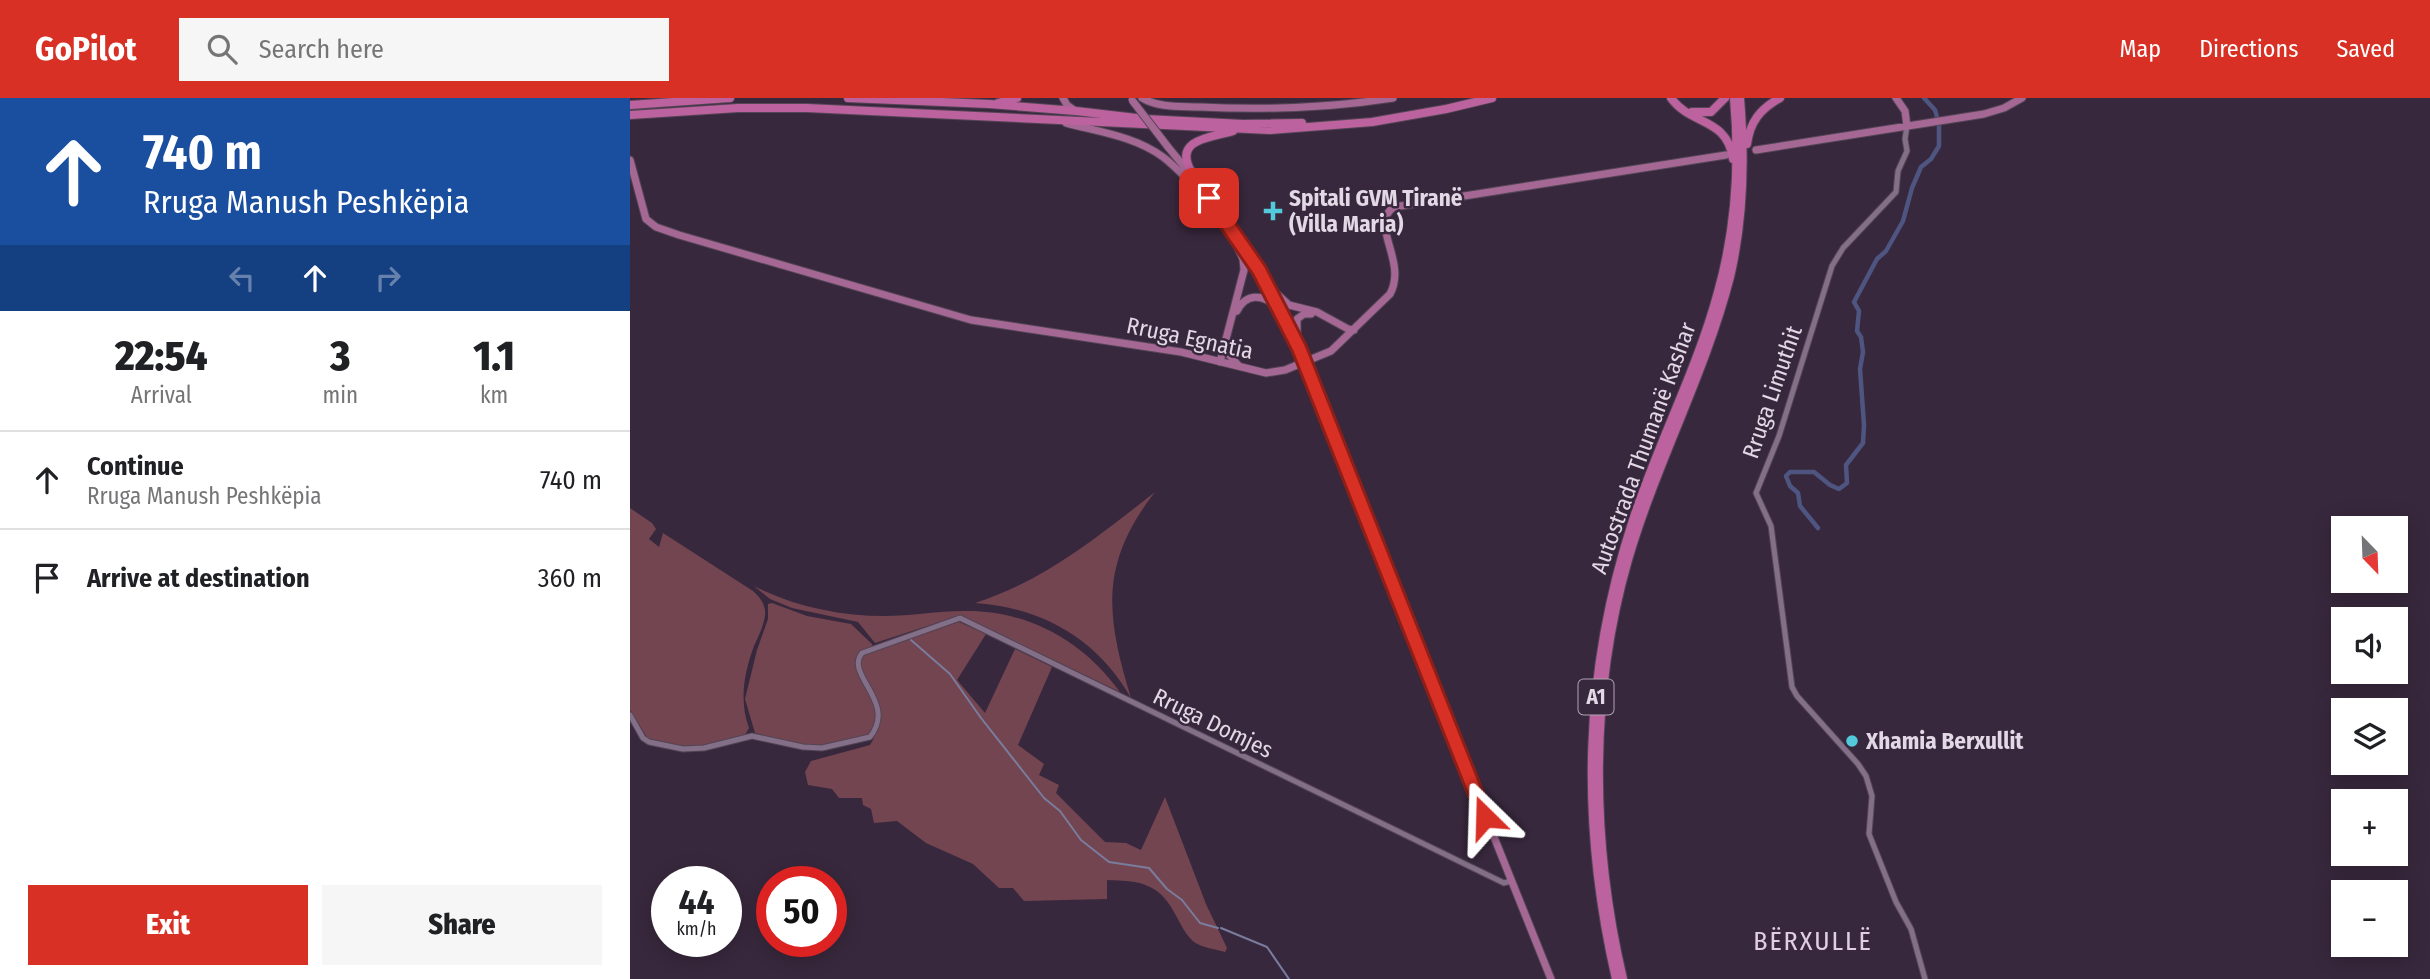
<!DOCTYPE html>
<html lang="en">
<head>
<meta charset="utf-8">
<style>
  body { margin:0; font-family:"Fira Sans Condensed",sans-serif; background:#f6f6f6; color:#202124; height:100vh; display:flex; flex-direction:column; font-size:26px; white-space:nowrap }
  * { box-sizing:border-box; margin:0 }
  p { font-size:23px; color:#757577 }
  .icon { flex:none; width:38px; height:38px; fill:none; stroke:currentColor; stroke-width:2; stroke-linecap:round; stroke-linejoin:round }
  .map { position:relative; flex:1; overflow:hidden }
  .panel { display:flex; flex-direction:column; background:#fff; width:630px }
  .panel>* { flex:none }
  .hud { background:#1a4fa0; color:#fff; overflow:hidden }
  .needle { width:46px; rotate:157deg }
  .tools { position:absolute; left:1701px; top:418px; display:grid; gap:14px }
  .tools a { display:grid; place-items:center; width:77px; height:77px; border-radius:0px; background:#fff; box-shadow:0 4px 18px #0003; font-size:35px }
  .speed { position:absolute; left:21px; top:768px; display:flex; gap:14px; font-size:35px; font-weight:700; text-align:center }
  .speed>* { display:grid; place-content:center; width:91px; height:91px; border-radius:50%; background:#fff; box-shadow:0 4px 18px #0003; line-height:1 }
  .speed small { font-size:18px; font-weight:400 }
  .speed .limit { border:10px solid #d22; background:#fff; color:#111 }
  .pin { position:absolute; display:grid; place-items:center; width:60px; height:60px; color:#fff; margin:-30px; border-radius:14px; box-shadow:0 4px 10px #0006 }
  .me { position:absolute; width:77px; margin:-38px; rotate:338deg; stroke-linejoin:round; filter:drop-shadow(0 0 5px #0008) }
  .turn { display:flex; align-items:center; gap:24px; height:147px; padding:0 28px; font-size:32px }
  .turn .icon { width:91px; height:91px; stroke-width:2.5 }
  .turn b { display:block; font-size:49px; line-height:60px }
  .lanes { display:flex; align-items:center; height:66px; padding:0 28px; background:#0003; justify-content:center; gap:35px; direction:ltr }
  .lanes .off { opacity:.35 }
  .eta { display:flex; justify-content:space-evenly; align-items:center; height:119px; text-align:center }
  .eta b { font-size:42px; font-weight:800; line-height:49px }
  .primary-button { display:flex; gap:14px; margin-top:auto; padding:14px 28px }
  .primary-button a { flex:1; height:80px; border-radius:0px; background:#d93025; color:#fff; font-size:28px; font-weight:800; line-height:80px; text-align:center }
  .primary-button a+a { background:#f6f6f6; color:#202124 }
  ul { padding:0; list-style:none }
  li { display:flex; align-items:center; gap:21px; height:98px; padding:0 28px; border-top:2px solid #e0e0e0 }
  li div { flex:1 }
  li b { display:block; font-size:26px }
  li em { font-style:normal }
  header { display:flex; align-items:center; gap:42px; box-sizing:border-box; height:98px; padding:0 35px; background:#d93025; color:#fff }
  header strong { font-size:33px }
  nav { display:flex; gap:38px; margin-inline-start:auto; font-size:24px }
  .search { width:490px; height:63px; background:#f6f6f6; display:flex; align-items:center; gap:18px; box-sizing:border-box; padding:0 24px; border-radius:0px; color:#757577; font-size:26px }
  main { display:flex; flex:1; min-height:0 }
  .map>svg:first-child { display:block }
  .green { fill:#734550 }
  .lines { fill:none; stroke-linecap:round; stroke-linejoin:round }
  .stream { stroke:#7a7c9e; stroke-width:2 }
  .canal { stroke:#4d5580; stroke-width:4.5 }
  .minor-casing { stroke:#534555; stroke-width:7 }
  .major-casing { stroke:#534555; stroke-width:9 }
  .highway-casing { stroke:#534555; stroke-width:10 }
  .minor { stroke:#837088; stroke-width:5 }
  .major { stroke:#a56895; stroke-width:7 }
  .highway { stroke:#bc629e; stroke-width:8 }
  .major-bridge-casing { stroke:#534555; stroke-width:9; stroke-linecap:butt }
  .major-bridge { stroke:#a56895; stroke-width:7 }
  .route-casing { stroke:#8d1f18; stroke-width:18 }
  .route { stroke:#d93025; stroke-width:12 }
  .poi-dot { fill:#53cadc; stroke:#38283d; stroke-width:2.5 }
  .labels { text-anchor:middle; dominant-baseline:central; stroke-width:5; stroke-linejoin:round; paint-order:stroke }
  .shield { fill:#38283d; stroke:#b0a3b3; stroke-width:2 }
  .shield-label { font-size:21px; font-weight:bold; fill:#e3d8e5 }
  .poi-label { font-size:23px; font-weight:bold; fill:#e3d8e5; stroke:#38283d; text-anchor:start }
  .street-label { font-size:23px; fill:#e3d8e5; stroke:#38283d }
  .quarter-label { font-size:26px; letter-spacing:2px; fill:#e2cde7; stroke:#38283d }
</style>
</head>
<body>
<header>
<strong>GoPilot</strong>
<div class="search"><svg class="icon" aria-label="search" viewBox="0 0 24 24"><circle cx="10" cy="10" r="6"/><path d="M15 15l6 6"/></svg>Search here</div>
<nav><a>Map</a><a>Directions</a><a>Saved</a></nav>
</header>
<main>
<section class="panel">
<div class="hud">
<div class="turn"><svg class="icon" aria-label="ahead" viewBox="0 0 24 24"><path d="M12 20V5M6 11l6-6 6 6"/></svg><div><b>740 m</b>Rruga Manush Peshkëpia</div></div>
<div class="lanes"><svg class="icon off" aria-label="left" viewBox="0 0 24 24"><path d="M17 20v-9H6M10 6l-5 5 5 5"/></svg><svg class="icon" aria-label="ahead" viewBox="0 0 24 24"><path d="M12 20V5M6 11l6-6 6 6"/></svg><svg class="icon off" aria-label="right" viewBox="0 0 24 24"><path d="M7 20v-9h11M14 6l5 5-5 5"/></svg></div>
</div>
<div class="eta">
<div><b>22:54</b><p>Arrival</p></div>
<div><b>3</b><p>min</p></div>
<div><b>1.1</b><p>km</p></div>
</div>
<ul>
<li><svg class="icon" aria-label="ahead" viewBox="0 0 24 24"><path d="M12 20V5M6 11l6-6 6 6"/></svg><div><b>Continue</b><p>Rruga Manush Peshkëpia</p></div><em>740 m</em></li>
<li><svg class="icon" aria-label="arrive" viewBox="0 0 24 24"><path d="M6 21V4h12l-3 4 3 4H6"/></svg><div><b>Arrive at destination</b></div><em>360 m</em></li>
</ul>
<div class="primary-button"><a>Exit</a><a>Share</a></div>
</section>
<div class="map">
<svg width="1800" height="881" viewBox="0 0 1800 881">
  <rect width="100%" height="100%" fill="#38283d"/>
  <!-- green -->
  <path class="green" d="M 525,394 C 469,466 476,518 501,600 C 468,541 411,509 345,505 C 414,483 469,438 525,394 Z
    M 0,410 L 22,425 L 26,431 L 19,441 L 29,449 L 33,435 L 123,493 C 130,499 136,507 135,517 C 134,527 128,539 124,548 C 114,575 109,603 119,630 L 115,637 L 83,647 L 57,650 L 18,641 L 0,612 Z
    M 124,488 C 163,508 210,518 254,518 C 281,518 308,513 334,513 C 398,512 453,543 490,594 L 334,519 L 325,519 L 245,545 L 228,524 L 162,510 L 140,501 Z
    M 142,505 L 177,518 L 221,526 L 242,546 L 243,552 L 329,524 L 356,536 L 327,582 L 355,615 L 385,551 L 422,569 L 388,647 L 414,666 L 409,677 L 429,687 L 426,695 L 475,744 L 496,745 L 511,752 L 535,699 L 576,806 L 597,850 L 595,854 C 585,851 573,850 564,844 C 548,831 544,800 520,789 C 507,782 491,783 477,782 L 477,801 L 394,803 L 383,790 L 369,790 L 343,766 L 296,745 L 267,723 L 244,725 L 241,711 L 233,707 L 232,700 L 209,700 L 202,691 L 178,687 L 175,674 L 181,663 L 240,647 L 244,640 L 240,637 L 198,649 L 172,648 L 125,635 L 115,601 L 127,552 L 138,521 L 138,506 Z"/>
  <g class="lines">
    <!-- stream -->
    <path class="stream" d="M 281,542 L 320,576 L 351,620 L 414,700 L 430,713 L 451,742 L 479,764 L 519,770 L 537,791 L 552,802 L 570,825 L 588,830
      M 591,830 L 637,849 L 659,881"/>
    <!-- canal -->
    <path class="canal" d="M 1188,430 L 1170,408 L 1168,395 L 1160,388 L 1156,378 L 1160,374 L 1184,374 L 1200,387 L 1209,391 L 1217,385 L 1216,367 L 1233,345 L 1234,327 L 1230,271 L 1233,254 L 1231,239 L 1227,233 L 1229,213 L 1224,204 L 1247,161 L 1256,153 L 1273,123 L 1282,90 L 1291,69 L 1301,61 L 1309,48 L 1309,26 L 1305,12 L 1294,0"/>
    <!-- minor casing -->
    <g class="minor-casing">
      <path id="minor" d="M 1277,28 L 1275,41 L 1277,53 L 1268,73 L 1266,94 L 1213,150 L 1202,168 L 1149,338 L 1126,395 L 1141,428 L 1162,589 L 1167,598 L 1228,666 L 1236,678 L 1242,698 L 1239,736 L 1266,804 L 1281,831 L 1295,881
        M 0,617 L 13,640 L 19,644 L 53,651 L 74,650 L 122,638 L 173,649 L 192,650 L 240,639 C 268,604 214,577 232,555 L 330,520 L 874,785 L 881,783"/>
    </g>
    <!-- major casing -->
    <g class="major-casing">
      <path id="major" d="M 433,0 L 437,7 L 444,12
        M 512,0 C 529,10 551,8 570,9 C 634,12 699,10 763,0
        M 1266,0 L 1275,13 L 1277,28
        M 436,25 C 469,34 504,38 533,59 C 549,71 561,87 577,99
        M 538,49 L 562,78
        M 1126,52 L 1354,16 L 1374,10 L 1392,0
        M 0,62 L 16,121 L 26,129 L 49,137 L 341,222 L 551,254 L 636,275 L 655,272 L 701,253 L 760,196 C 778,163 738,126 764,109 L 1096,57
        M 575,96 C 613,144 642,195 669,250
        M 645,194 L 659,207 L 687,214 L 718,231 L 724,232
        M 607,213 C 616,195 632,196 646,208
        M 667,242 L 667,221 L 674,216 L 681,216
        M 598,251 L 600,258 L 609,268
        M 590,264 L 614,172 L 613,161 L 604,141
        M 685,293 L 921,881"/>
    </g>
    <!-- highway casing -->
    <g class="highway-casing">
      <path id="highway" d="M 218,0 L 359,6 L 446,13 L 515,21 L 613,26 L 672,25
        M 1041,0 C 1061,28 1097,19 1103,61
        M 368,5 L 387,0
        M 0,7 L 100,0
        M 1062,14 L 1081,14 L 1095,0
        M 0,17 L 108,10 L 177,10 L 640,32 L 742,24 L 816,11 L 862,0
        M 1117,46 C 1120,24 1130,11 1150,0
        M 579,100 C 574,90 566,82 561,73 C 542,40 585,39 603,33
        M 986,881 C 950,724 953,575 1003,422 C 1028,345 1067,272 1088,194 C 1106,130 1110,66 1104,0
        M 993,881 C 961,745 959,597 998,462 C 1026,366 1075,276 1100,179 C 1114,120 1115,60 1110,0"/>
    </g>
    <!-- minor -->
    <use href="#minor" class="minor"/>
    <!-- major -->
    <use href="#major" class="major"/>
    <!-- highway -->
    <use href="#highway" class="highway"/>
    <!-- major-bridge casing -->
    <g class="major-bridge-casing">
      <path id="major-bridge" d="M 502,2 L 538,49
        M 669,250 L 685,293"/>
    </g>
    <!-- major-bridge -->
    <use href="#major-bridge" class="major-bridge"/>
  </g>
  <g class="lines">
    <!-- route casing -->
    <g class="route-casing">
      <path id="route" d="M 579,100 L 629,172 L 669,250 L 855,719"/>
    </g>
    <!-- route -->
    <use href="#route" class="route"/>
  </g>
  <!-- markers -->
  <g class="poi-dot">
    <path d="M639.5 102.5h7v7h7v7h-7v7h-7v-7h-7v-7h7z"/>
    <circle cx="1222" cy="643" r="7"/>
  </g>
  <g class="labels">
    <!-- shield labels -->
    <rect class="shield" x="948.5" y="581.5" width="35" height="35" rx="5"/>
    <g class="shield-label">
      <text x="966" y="599">A1</text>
    </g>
    <!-- poi labels -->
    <g class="poi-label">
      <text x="659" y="100">Spitali GVM Tiranë<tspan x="659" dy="26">(Villa Maria)</tspan></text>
      <text x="1236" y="643">Xhamia Berxullit</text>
    </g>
    <!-- street labels -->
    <g class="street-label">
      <text transform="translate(560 240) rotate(12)">Rruga Egnatia</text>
      <text transform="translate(1142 294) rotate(-71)">Rruga Limuthit</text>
      <text transform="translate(1013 350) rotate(-70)">Autostrada Thumanë Kashar</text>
      <text transform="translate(583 625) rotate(26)">Rruga Domjes</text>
    </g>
    <!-- quarter labels -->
    <g class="quarter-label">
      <text x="1183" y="843">BËRXULLË</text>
    </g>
  </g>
</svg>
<div class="tools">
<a><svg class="needle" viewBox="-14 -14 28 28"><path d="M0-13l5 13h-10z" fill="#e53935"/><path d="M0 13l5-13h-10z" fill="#757577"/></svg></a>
<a><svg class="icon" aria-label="sound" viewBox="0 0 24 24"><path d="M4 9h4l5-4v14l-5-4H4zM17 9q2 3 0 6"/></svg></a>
<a><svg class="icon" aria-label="layers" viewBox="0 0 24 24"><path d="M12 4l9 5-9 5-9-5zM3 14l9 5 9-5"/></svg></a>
<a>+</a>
<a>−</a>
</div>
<div class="speed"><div>44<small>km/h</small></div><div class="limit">50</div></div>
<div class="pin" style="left:579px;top:100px;background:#d93025"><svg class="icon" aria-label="arrive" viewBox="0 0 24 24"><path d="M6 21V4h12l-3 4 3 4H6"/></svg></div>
<svg class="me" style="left:855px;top:719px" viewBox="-20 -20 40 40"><path d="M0-17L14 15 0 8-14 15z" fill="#d93025" stroke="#fff" stroke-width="4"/></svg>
</div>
</main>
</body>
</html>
